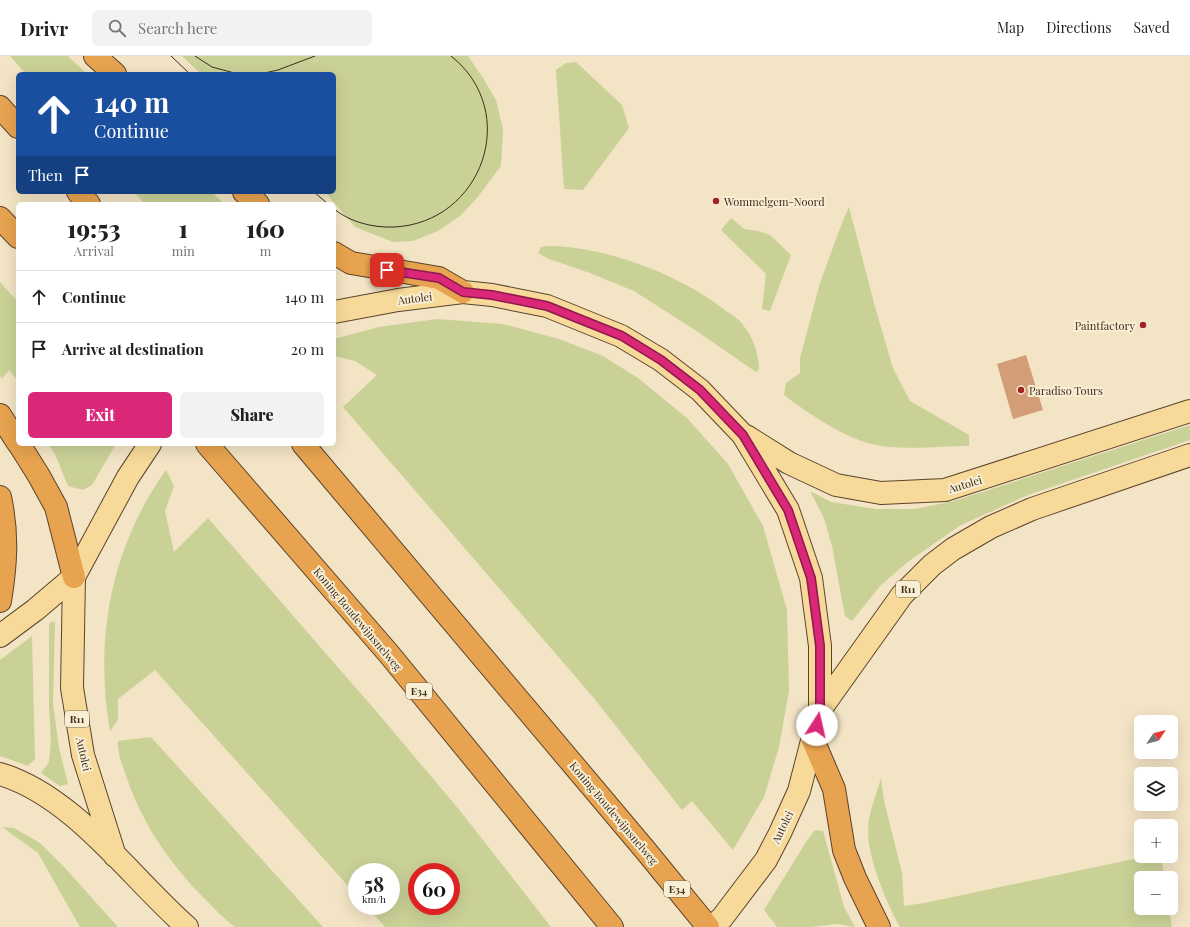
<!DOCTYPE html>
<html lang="en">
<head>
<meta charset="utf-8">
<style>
  body { margin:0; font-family:"Playfair Display",serif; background:#f2f2f2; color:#202124; height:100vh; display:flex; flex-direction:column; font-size:15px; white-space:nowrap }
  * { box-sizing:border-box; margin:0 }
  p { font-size:13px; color:#757577 }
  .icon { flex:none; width:22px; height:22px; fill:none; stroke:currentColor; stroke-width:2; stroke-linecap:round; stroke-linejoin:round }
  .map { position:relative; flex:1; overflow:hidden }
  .side { position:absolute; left:16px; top:146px; width:320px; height:244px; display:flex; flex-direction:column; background:#fff; border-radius:6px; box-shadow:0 4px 16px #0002 }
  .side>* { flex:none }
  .guide { position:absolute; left:16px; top:16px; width:320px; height:122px; border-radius:6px; box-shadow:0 4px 16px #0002; background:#1a4fa0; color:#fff; overflow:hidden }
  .needle { width:26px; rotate:55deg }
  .fabs { position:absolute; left:1134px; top:659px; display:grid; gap:8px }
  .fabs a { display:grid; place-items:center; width:44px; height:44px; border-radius:6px; background:#fff; box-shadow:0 4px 16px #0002; font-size:20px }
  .speed { position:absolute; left:348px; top:807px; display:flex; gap:8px; font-size:20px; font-weight:700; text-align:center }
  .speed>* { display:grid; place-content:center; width:52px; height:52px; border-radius:50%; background:#fff; box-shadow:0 4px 16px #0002; line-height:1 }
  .speed small { font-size:10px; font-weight:400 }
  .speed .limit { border:6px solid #d22; background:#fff; color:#111 }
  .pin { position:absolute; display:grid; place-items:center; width:34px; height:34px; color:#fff; margin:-17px; border-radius:8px; box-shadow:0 2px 6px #0006 }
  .me { position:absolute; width:44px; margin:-22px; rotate:10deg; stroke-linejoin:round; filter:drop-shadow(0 0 3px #0008) }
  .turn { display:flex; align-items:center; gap:14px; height:84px; padding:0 12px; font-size:18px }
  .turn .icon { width:52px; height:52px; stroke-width:2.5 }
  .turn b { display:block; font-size:28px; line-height:34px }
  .then { display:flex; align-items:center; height:38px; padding:0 12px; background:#0003; gap:8px; font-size:15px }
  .eta { display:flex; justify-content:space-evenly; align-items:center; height:68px; text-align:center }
  .eta b { font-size:24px; font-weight:800; line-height:28px }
  .cta { display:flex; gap:8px; margin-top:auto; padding:8px 12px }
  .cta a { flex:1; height:46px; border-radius:6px; background:#db2777; color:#fff; font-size:16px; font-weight:800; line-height:46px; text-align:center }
  .cta a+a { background:#f2f2f2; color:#202124 }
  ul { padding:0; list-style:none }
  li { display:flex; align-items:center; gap:12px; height:52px; padding:0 12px; border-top:1px solid #e0e0e0 }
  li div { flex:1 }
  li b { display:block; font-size:15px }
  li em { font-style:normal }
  header { display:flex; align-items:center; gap:24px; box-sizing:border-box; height:56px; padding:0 20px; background:#fff; border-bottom:1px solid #e0e0e0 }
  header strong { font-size:19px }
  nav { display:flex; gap:22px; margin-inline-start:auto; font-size:14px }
  .search { width:280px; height:36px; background:#f2f2f2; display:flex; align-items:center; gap:10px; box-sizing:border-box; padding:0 14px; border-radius:6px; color:#757577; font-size:15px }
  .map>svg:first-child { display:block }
  .green { fill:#cad197; fill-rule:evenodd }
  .building { fill:#d39d77 }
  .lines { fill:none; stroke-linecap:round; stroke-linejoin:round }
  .major-casing { stroke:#5c432d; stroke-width:24 }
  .highway-casing { stroke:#5c432d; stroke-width:24 }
  .major { stroke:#f7da99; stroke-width:22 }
  .highway { stroke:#e7a34f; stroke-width:22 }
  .tram { stroke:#3d2d1e; stroke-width:1 }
  .route-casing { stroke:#8e194d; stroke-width:10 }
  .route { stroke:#db2777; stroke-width:7 }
  .poi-dot { fill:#a22325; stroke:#f8eed4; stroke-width:1.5 }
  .labels { text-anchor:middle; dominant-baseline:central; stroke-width:4; stroke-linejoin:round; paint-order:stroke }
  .shield { fill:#f8eed4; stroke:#756755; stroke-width:1 }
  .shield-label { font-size:10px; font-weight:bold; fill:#3d2d1e }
  .poi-label { font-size:11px; fill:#3d2d1e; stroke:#f8eed4; text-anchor:start }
  .street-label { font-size:11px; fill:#3d2d1e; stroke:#f8eed4 }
</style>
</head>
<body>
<header>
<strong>Drivr</strong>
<div class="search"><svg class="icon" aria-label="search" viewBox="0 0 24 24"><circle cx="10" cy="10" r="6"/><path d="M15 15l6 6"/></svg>Search here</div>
<nav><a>Map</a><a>Directions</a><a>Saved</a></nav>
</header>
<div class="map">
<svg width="1190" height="871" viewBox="0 0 1190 871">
  <rect width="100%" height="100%" fill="#f2e4c4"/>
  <!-- green -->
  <path class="green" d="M 10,0 L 68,0 L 87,18 L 26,18 Z
    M 182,0 L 468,0 L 483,22 L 496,44 L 503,74 L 501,110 L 477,142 L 460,160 L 438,175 L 413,185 L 393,186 L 355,171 L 325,136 L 334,136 L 334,18 L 201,18 Z
    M 576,6 L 622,49 L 629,72 L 583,134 L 564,133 L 556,14 L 566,7 Z
    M 134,136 L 212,136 L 224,148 L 145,148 Z
    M 849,151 L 875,251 L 893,312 L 910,345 L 969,379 L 969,390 C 939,390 900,395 871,388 C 841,380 808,357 784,339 L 786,327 L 800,317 L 800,302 L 820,227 L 842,167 Z
    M 731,162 L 744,173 L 758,175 L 770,179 L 791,199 L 770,255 L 762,253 L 766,218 L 721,174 Z
    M 549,190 C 605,190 683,220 726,255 C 732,259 739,263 743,269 C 753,281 759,298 759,313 L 756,316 L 695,274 L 634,235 L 590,217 L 549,203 L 538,197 L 541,191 Z
    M 0,226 L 18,246 L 18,325 L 9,314 L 2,323 L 0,320 Z
    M 437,263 L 503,268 L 559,283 L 603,300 L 638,322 L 687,362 L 728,408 L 763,470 L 787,554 L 789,635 L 779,691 L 764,741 L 733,794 L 692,745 L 682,754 L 593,641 L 343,351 L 377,319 L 355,305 L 334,300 L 334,283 L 379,271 Z
    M 1190,369 L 1190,384 L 1028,439 L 961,469 L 909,505 L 881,529 L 852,565 L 845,560 L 832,490 L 824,462 L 810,435 L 831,446 L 876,453 L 915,453 L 954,445 Z
    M 48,388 L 116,388 L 92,429 L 83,434 L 68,430 L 55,398 Z
    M 166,414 L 174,430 L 165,455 L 174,496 L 208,462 L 382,662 L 461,756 L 551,871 L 385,871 L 366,850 L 391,850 L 391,816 L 357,816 L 357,840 L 155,614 L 118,643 L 118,664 L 110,675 C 94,583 111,491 166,414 ZM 417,816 L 451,816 L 451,850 L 417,850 Z
    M 51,566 L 55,566 L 53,648 L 59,692 L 68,728 L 60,730 L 41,717 L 49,706 L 51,686 L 49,650 L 49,568 Z
    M 32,580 L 35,703 L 28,710 L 0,700 L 0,604 Z
    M 151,681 L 323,871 L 235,871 C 224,863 215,853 206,844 C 168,806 141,766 124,714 C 121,705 117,695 118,685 Z
    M 881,722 L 884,745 L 902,817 L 904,850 L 924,847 L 1148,800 L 1161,800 L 1164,822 L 1141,822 L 1141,852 L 1169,852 L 1172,871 L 900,871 C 887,848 868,803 868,776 C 868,757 876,740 881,722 Z
    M 2,771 L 14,772 L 40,787 L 66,813 L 118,871 L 80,871 L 38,797 Z
    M 815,774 L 823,775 L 844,851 L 855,871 L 837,868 L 811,871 L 777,871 L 764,854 L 806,786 Z"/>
  <!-- building -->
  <path class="building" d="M 1026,299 L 1043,354 L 1013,363 L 997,308 Z"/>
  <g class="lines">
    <!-- major casing -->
    <g class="major-casing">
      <path id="major" d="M 334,256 L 398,244 L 463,236 L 492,239 L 547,250 L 621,280 L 661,304 L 700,334 L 743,379 L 788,454 L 811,522 L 820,590 L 820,654 L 799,735 L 780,777 L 766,804 L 722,862 L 712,871
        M 746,380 L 789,407 L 836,429 L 881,437 L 945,434 L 1190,355
        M 74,521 L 72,632 L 83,699 L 115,800
        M 0,580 L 35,554 L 74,521 L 128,421 L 150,388
        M 820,654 L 902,539 L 932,509 L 953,493 L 991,471 L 1032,453 L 1190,399
        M 0,718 C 74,740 131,822 187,871"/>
    </g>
    <!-- highway casing -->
    <g class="highway-casing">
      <path id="highway" d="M 95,0 L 115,18
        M 0,51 L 18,71
        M 78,136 L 89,148
        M 244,136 L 258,148
        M 0,162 L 18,181
        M 334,197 L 351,207 L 439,222 L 463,236
        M 0,359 L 18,387
        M 19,388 L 39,420 L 56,451 L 74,521
        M 207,388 L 389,598 L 612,871
        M 303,388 L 646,795 L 708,871
        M 0,441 C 8,478 6,508 0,545
        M 813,684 L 834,733 L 844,794 L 855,822 L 879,871"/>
    </g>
    <!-- major -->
    <use href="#major" class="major"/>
    <!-- highway -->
    <use href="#highway" class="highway"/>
    <!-- tram -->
    <path class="tram" d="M 171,0 L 190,18
      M 195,0 L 212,11 L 238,18
      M 260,18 L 278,14 L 315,0
      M 314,136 L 328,148
      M 334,153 C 350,166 373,172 394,171 C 482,167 522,56 451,0"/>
  </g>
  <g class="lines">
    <!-- route casing -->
    <g class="route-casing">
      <path id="route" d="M 387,214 L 439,222 L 463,236 L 492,239 L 547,250 L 622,280 L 661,304 L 700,334 L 743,379 L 788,454 L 811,522 L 820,590 L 820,654 L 817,669"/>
    </g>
    <!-- route -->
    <use href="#route" class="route"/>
  </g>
  <!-- markers -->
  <g class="poi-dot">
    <circle cx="716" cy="145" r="4"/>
    <circle cx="1143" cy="269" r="4"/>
    <circle cx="1021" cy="334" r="4"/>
  </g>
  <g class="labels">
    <!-- shield labels -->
    <g class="shield">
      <rect x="896" y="525" width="24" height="16" rx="3"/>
      <rect x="406" y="627" width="26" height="16" rx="3"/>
      <rect x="65" y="655" width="24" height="16" rx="3"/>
      <rect x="664" y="825" width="26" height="16" rx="3"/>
    </g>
    <g class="shield-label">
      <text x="908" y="533">R11</text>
      <text x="419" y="635">E34</text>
      <text x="77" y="663">R11</text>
      <text x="677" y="833">E34</text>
    </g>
    <!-- poi labels -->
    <g class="poi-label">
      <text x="724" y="145">Wommelgem-Noord</text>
      <text x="1135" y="269" text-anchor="end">Paintfactory</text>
      <text x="1029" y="334">Paradiso Tours</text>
    </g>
    <!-- street labels -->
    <g class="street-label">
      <text transform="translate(415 242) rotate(-7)">Autolei</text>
      <text transform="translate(965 428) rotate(-17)">Autolei</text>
      <text transform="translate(358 563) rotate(50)">Koning Boudewijnsnelweg</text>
      <text transform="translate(84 698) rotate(77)">Autolei</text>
      <text transform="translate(614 757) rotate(50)">Koning Boudewijnsnelweg</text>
      <text transform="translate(782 771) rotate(-64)">Autolei</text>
    </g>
  </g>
</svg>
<div class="fabs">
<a><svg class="needle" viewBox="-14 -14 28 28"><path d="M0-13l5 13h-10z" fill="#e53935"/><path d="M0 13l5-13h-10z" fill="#757577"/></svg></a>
<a><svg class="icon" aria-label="layers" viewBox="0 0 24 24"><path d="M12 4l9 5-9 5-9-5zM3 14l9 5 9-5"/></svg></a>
<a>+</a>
<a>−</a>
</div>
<div class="speed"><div>58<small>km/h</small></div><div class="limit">60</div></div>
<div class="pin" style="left:387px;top:214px;background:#d93025"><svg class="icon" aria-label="arrive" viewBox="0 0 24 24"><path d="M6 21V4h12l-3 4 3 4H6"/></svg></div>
<svg class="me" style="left:817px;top:669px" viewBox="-20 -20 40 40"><circle r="19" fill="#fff"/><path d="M0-13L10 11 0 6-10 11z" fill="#db2777"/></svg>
<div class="guide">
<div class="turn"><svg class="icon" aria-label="ahead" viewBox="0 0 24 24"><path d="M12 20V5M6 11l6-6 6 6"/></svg><div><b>140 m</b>Continue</div></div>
<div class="then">Then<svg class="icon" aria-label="arrive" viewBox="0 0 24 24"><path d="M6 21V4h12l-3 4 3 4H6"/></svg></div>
</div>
<section class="side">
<div class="eta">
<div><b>19:53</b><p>Arrival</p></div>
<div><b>1</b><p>min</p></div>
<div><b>160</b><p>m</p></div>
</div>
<ul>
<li><svg class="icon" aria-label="ahead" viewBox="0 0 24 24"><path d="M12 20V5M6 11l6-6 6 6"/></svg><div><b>Continue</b></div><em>140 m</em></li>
<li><svg class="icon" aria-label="arrive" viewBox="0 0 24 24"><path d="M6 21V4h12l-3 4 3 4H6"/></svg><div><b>Arrive at destination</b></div><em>20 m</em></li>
</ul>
<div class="cta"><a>Exit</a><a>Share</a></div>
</section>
</div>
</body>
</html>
